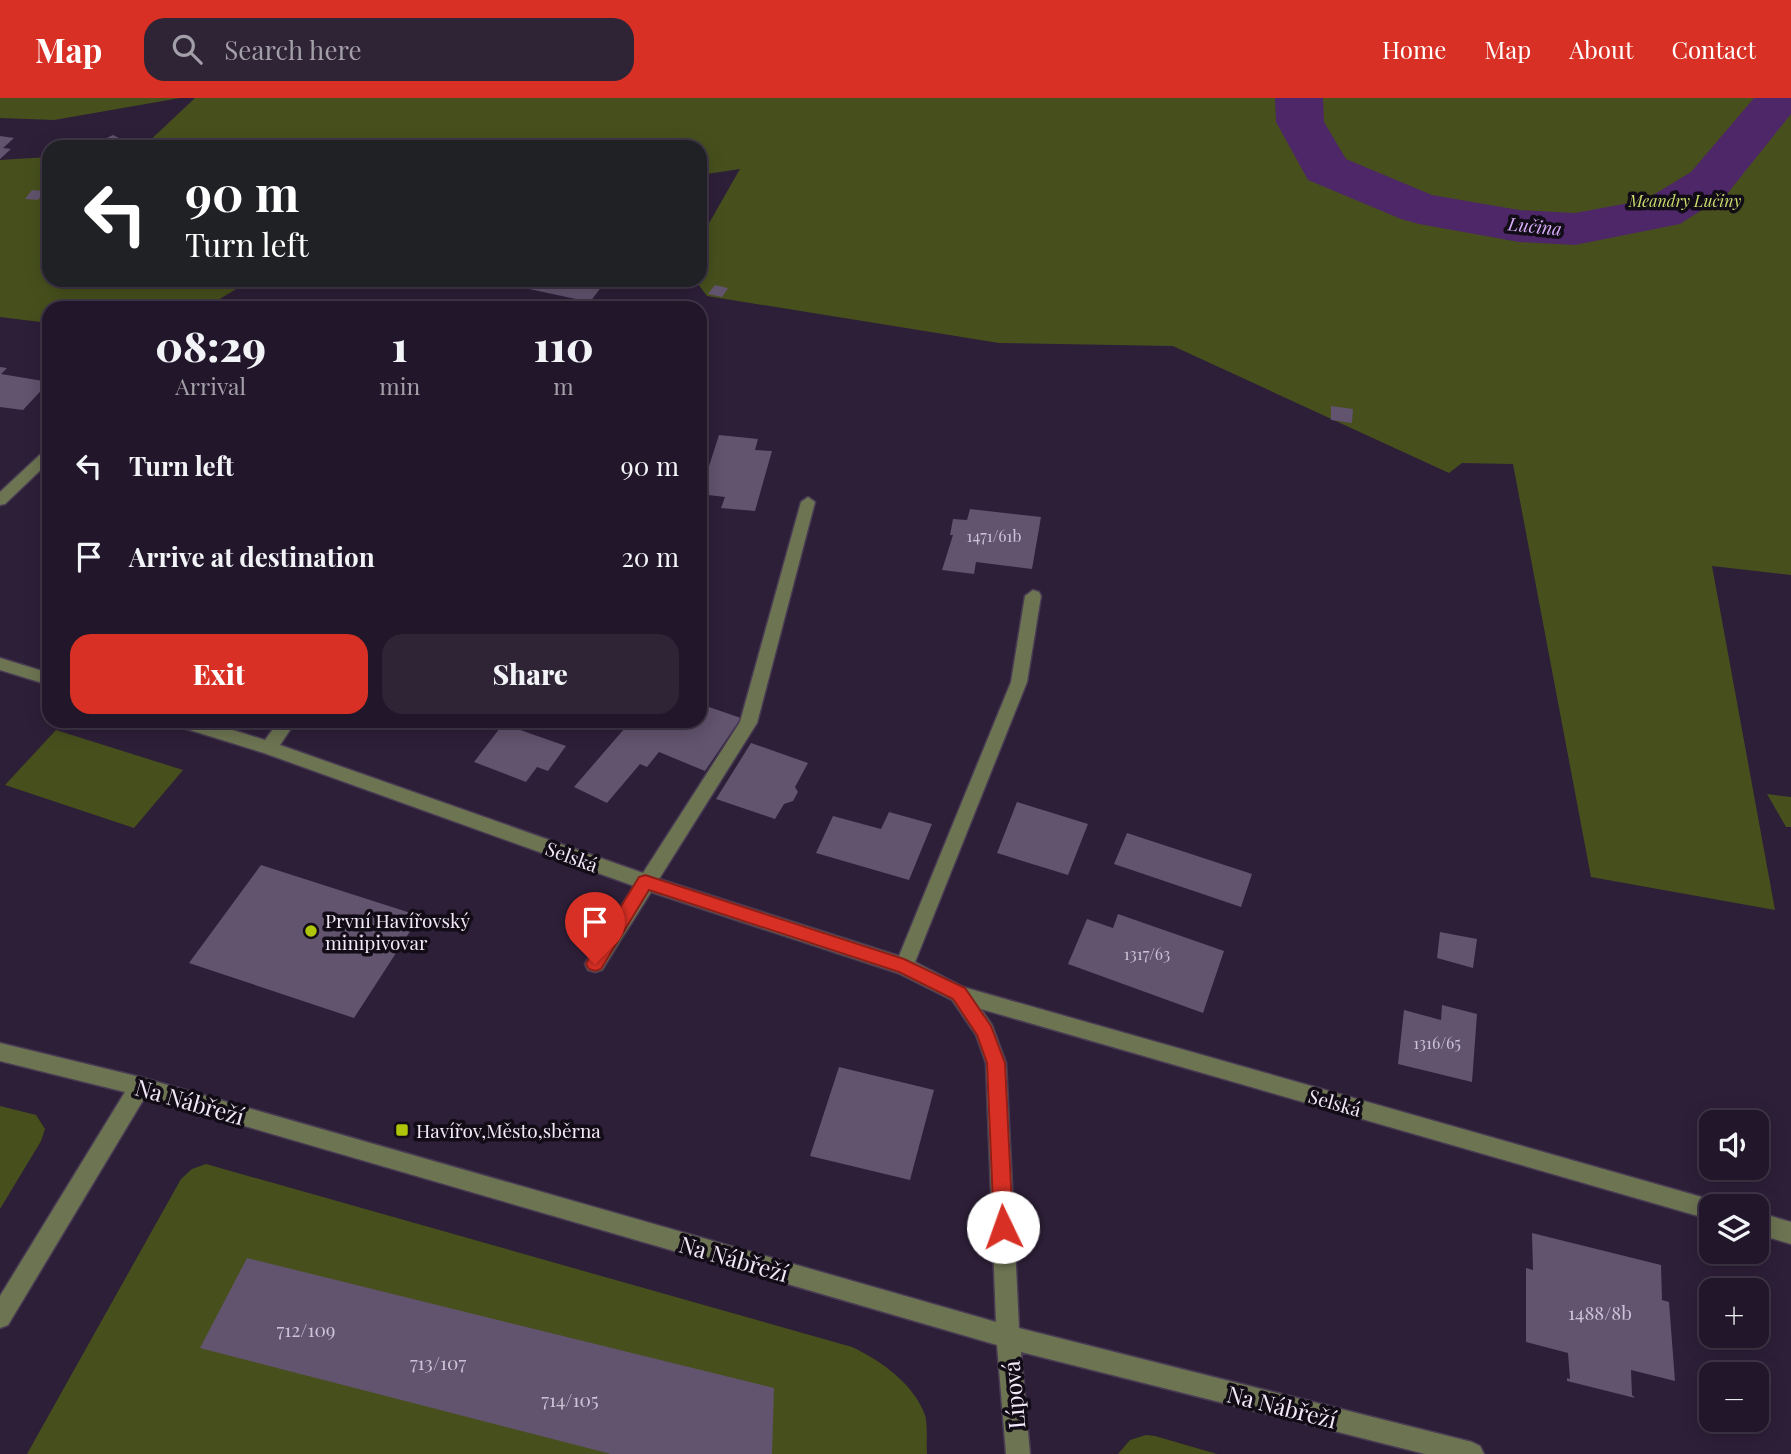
<!DOCTYPE html>
<html lang="en">
<head>
<meta charset="utf-8">
<style>
  body { margin:0; font-family:"Playfair Display",serif; background:#2e2436; color:#f1f3f6; height:100vh; display:flex; flex-direction:column; font-size:26px; white-space:nowrap }
  * { box-sizing:border-box; margin:0 }
  p { font-size:23px; color:#a29fa8 }
  .icon { flex:none; width:38px; height:38px; fill:none; stroke:currentColor; stroke-width:2; stroke-linecap:round; stroke-linejoin:round }
  .map { position:relative; flex:1; overflow:hidden }
  .panel { position:absolute; left:42px; top:203px; width:665px; height:427px; display:flex; flex-direction:column; background:#22172a; border-radius:21px; box-shadow:0 4px 18px #0003,0 0 0 2px #3f3647 }
  .panel>* { flex:none }
  .top-card { position:absolute; left:42px; top:42px; width:665px; height:147px; border-radius:21px; box-shadow:0 4px 18px #0003,0 0 0 2px #3f3647; background:#202124; color:#fff; overflow:hidden }
  .fabs { position:absolute; left:1699px; top:1012px; display:grid; gap:14px }
  .fabs a { display:grid; place-items:center; width:70px; height:70px; border-radius:14px; background:#22172a; box-shadow:0 4px 18px #0003,0 0 0 2px #3f3647; font-size:35px }
  .pin { position:absolute; display:grid; place-items:center; width:60px; height:60px; color:#fff; margin:-72px -30px; border-radius:50% 50% 50% 0; rotate:-45deg; box-shadow:0 0 7px #0007 }
  .pin .icon { rotate:45deg }
  .me { position:absolute; width:77px; margin:-38px; rotate:357deg; stroke-linejoin:round; filter:drop-shadow(0 0 5px #0008) }
  .turn { display:flex; align-items:center; gap:24px; height:147px; padding:0 28px; font-size:32px }
  .turn .icon { width:91px; height:91px; stroke-width:2.5 }
  .turn b { display:block; font-size:49px; line-height:60px }
  .eta { display:flex; justify-content:space-evenly; align-items:center; height:119px; text-align:center }
  .eta b { font-size:42px; font-weight:800; line-height:49px }
  .cta { display:flex; gap:14px; margin-top:auto; padding:14px 28px }
  .cta a { flex:1; height:80px; border-radius:21px; background:#d93025; color:#fff; font-size:28px; font-weight:800; line-height:80px; text-align:center }
  .cta a+a { background:#2e2436; color:#f1f3f6 }
  ul { padding:0; list-style:none }
  li { display:flex; align-items:center; gap:21px; height:91px; padding:0 28px }
  li div { flex:1 }
  li b { display:block; font-size:26px }
  li em { font-style:normal }
  header { display:flex; align-items:center; gap:42px; box-sizing:border-box; height:98px; padding:0 35px; background:#d93025; color:#fff }
  header strong { font-size:33px }
  nav { display:flex; gap:38px; margin-inline-start:auto; font-size:24px }
  .search { width:490px; height:63px; background:#2e2436; display:flex; align-items:center; gap:18px; box-sizing:border-box; padding:0 24px; border-radius:21px; color:#a29fa8; font-size:26px }
  .map>svg:first-child { display:block }
  .green { fill:#47501d }
  .lines { fill:none; stroke-linecap:round; stroke-linejoin:round }
  .river { fill:#4e2768; fill-rule:evenodd }
  .building { fill:#62536e }
  .minor-casing { stroke:#483b53; stroke-width:3 }
  .minor { fill:#6d7452; fill-rule:evenodd }
  .route { fill:#d93025; stroke:#8d1f18; stroke-width:2 }
  .poi-dot { fill:#aec509; stroke:#120c17; stroke-width:2.5 }
  .labels { text-anchor:middle; dominant-baseline:central; stroke-width:7; stroke-linejoin:round; paint-order:stroke }
  .far-park-label { font-size:16px; font-style:italic; fill:#cbdf6c; stroke:#120c17 }
  .number-label { font-size:16px; fill:#cdc3d6 }
  .far-water-label { font-size:18px; font-style:italic; fill:#d7acf8; stroke:#120c17 }
  .street-label { font-size:19px; fill:#f1e8f8; stroke:#120c17 }
  .poi-label { font-size:19px; fill:#f1e8f8; stroke:#120c17; text-anchor:start }
  .near-number-label { font-size:19px; fill:#cdc3d6 }
  .near-street-label { font-size:23px; fill:#f1e8f8; stroke:#120c17 }
</style>
</head>
<body>
<header>
<strong>Map</strong>
<div class="search"><svg class="icon" aria-label="search" viewBox="0 0 24 24"><circle cx="10" cy="10" r="6"/><path d="M15 15l6 6"/></svg>Search here</div>
<nav><a>Home</a><a>Map</a><a>About</a><a>Contact</a></nav>
</header>
<div class="map">
<svg width="1791" height="1356" viewBox="0 0 1791 1356">
  <rect width="100%" height="100%" fill="#2d1f38"/>
  <!-- green -->
  <path class="green" d="M 0,0 L 180,0 L 54,22 L 0,20 Z
    M 195,0 L 1791,0 L 1791,477 L 1712,468 L 1775,812 L 1591,779 L 1513,366 L 1462,365 L 1449,375 L 1173,248 L 999,245 L 707,198 L 695,182 L 700,182 L 700,141 L 740,71 L 700,77 L 700,49 L 143,49 Z
    M 49,59 L 49,182 L 251,182 L 205,210 L 49,210 L 49,225 L 0,219 L 0,62 Z
    M 56,632 L 183,672 L 134,730 L 5,687 Z
    M 1767,696 L 1791,699 L 1791,729 L 1786,729 Z
    M 0,1008 L 36,1017 L 45,1031 L 41,1043 L 0,1111 Z
    M 206,1066 L 852,1249 C 880,1262 914,1286 925,1317 C 928,1328 926,1344 927,1356 L 27,1356 L 181,1081 L 192,1071 Z
    M 1146,1337 L 1155,1338 L 1217,1356 L 1118,1356 L 1130,1342 Z"/>
  <g class="lines">
    <!-- river -->
    <path class="river" d="M 1275,0 L 1323,0 L 1324,24 L 1346,61 L 1432,97 L 1519,112 L 1575,115 L 1645,102 L 1691,74 L 1754,0 L 1791,0 L 1791,16 L 1727,96 L 1680,126 L 1575,147 L 1519,144 L 1419,126 L 1401,121 L 1308,82 L 1276,24 Z"/>
  </g>
  <!-- building -->
  <path class="building" d="M 113,37 L 127,44 L 116,49 L 87,49 Z
    M 0,38 L 14,40 L 3,50 L 11,51 L 0,61 Z
    M 32,92 L 45,93 L 38,102 L 25,101 Z
    M 520,182 L 579,182 L 602,188 L 590,204 L 515,188 Z
    M 715,187 L 728,190 L 722,199 L 708,196 Z
    M 0,269 L 7,270 L 1,276 L 49,284 L 23,312 L 0,309 Z
    M 1331,308 L 1353,311 L 1352,325 L 1331,322 Z
    M 719,337 L 758,341 L 755,352 L 772,353 L 755,413 L 721,410 L 725,399 L 700,396 Z
    M 970,411 L 1041,419 L 1032,471 L 976,464 L 974,476 L 942,472 L 953,437 L 950,437 L 953,421 L 967,422 Z
    M 706,608 L 741,620 L 705,673 L 659,654 L 647,669 L 640,666 L 607,705 L 574,689 L 631,623 L 654,623 L 673,632 L 679,624 L 692,629 L 696,623 L 700,623 L 700,618 Z
    M 503,626 L 566,648 L 548,673 L 537,669 L 526,684 L 474,664 Z
    M 751,645 L 808,665 L 795,689 L 798,694 L 793,703 L 784,706 L 775,721 L 716,701 Z
    M 1017,704 L 1088,726 L 1068,777 L 997,755 Z
    M 889,714 L 932,726 L 909,782 L 816,755 L 833,718 L 881,731 Z
    M 1127,735 L 1252,776 L 1241,809 L 1114,766 Z
    M 261,767 L 420,818 L 354,920 L 189,865 Z
    M 1118,816 L 1224,853 L 1203,915 L 1068,866 L 1087,821 L 1113,830 Z
    M 1440,834 L 1477,841 L 1473,870 L 1437,860 Z
    M 1442,907 L 1477,916 L 1472,984 L 1398,966 L 1404,912 L 1441,922 Z
    M 839,969 L 934,992 L 910,1082 L 810,1058 Z
    M 1532,1135 L 1661,1167 L 1662,1202 L 1669,1204 L 1675,1283 L 1631,1272 L 1632,1297 L 1635,1300 L 1567,1283 L 1567,1280 L 1570,1281 L 1568,1255 L 1526,1244 L 1526,1170 L 1533,1172 Z
    M 247,1160 L 774,1290 L 772,1356 L 611,1356 L 200,1250 Z"/>
  <g class="lines">
    <!-- minor casing -->
    <g class="minor-casing">
      <path id="minor" d="M 49,351 L 49,364 L 5,406 L 0,407 L 0,394 L 44,353 Z
        M 808,399 L 815,404 L 757,625 L 659,781 L 899,858 L 1011,584 L 1025,498 L 1033,492 L 1039,494 L 1041,498 L 1027,584 L 915,864 L 963,889 L 1712,1102 L 1721,1108 L 1712,1108 L 1712,1122 L 981,911 L 992,927 L 1006,965 L 1019,1230 L 1472,1344 L 1480,1348 L 1484,1356 L 1425,1356 L 1021,1254 L 1030,1356 L 1006,1356 L 997,1247 L 145,999 L 8,1227 L 0,1230 L 0,1198 L 125,994 L 0,963 L 0,945 L 140,979 L 996,1224 L 986,965 L 976,937 L 952,902 L 898,875 L 651,794 L 602,872 L 595,874 L 588,872 L 585,866 L 634,788 L 264,655 L 177,628 L 175,623 L 204,623 L 265,642 L 279,623 L 296,623 L 280,647 L 643,775 L 740,624 L 801,404 Z
        M 0,560 L 49,575 L 49,587 L 0,572 Z
        M 1757,1114 L 1791,1124 L 1791,1146 L 1757,1136 Z"/>
    </g>
    <!-- minor -->
    <use href="#minor" class="minor"/>
  </g>
  <!-- route -->
  <path class="route" d="M 645,777 L 904,861 L 965,890 L 991,928 L 1005,965 L 1013,1129 L 1010,1136 L 1003,1139 L 996,1136 L 994,1129 L 987,965 L 977,937 L 953,901 L 899,874 L 649,792 L 601,871 L 595,873 L 589,871 L 586,866 L 589,860 L 639,779 Z"/>
  <!-- markers -->
  <g class="poi-dot">
    <circle cx="311" cy="833" r="7"/>
    <rect x="395" y="1025" width="14" height="14" rx="3.5"/>
  </g>
  <g class="labels">
    <!-- far-park labels -->
    <g class="far-park-label">
      <text x="1685" y="102">Meandry Lučiny</text>
    </g>
    <!-- number labels -->
    <g class="number-label">
      <text x="994" y="437">1471/61b</text>
      <text x="1147" y="855">1317/63</text>
      <text x="1437" y="944">1316/65</text>
    </g>
    <!-- far-water labels -->
    <g class="far-water-label">
      <text transform="translate(1535 128) rotate(6)">Lučina</text>
    </g>
    <!-- street labels -->
    <g class="street-label">
      <text transform="translate(572 758) rotate(20)">Selská</text>
      <text transform="translate(1335 1004) rotate(16)">Selská</text>
    </g>
    <!-- poi labels -->
    <g class="poi-label">
      <text x="325" y="822">První Havířovský<tspan x="325" dy="22">minipivovar</tspan></text>
      <text x="416" y="1032">Havířov,Město,sběrna</text>
    </g>
    <!-- near-number labels -->
    <g class="near-number-label">
      <text x="1600" y="1214">1488/8b</text>
      <text x="306" y="1231">712/109</text>
      <text x="438" y="1264">713/107</text>
      <text x="570" y="1301">714/105</text>
    </g>
    <!-- near-street labels -->
    <g class="near-street-label">
      <text transform="translate(190 1003) rotate(16)">Na Nábřeží</text>
      <text transform="translate(734 1160) rotate(16)">Na Nábřeží</text>
      <text transform="translate(1013 1297) rotate(-95)">Lípová</text>
      <text transform="translate(1282 1308) rotate(14)">Na Nábřeží</text>
    </g>
  </g>
</svg>
<div class="fabs">
<a><svg class="icon" aria-label="sound" viewBox="0 0 24 24"><path d="M4 9h4l5-4v14l-5-4H4zM17 9q2 3 0 6"/></svg></a>
<a><svg class="icon" aria-label="layers" viewBox="0 0 24 24"><path d="M12 4l9 5-9 5-9-5zM3 14l9 5 9-5"/></svg></a>
<a>+</a>
<a>−</a>
</div>
<div class="pin" style="left:595px;top:866px;background:#d93025"><svg class="icon" aria-label="arrive" viewBox="0 0 24 24"><path d="M6 21V4h12l-3 4 3 4H6"/></svg></div>
<svg class="me" style="left:1003px;top:1129px" viewBox="-20 -20 40 40"><circle r="19" fill="#fff"/><path d="M0-13L10 11 0 6-10 11z" fill="#d93025"/></svg>
<div class="top-card">
<div class="turn"><svg class="icon" aria-label="left" viewBox="0 0 24 24"><path d="M17 20v-9H6M10 6l-5 5 5 5"/></svg><div><b>90 m</b>Turn left</div></div>
</div>
<section class="panel">
<div class="eta">
<div><b>08:29</b><p>Arrival</p></div>
<div><b>1</b><p>min</p></div>
<div><b>110</b><p>m</p></div>
</div>
<ul>
<li><svg class="icon" aria-label="left" viewBox="0 0 24 24"><path d="M17 20v-9H6M10 6l-5 5 5 5"/></svg><div><b>Turn left</b></div><em>90 m</em></li>
<li><svg class="icon" aria-label="arrive" viewBox="0 0 24 24"><path d="M6 21V4h12l-3 4 3 4H6"/></svg><div><b>Arrive at destination</b></div><em>20 m</em></li>
</ul>
<div class="cta"><a>Exit</a><a>Share</a></div>
</section>
</div>
</body>
</html>
